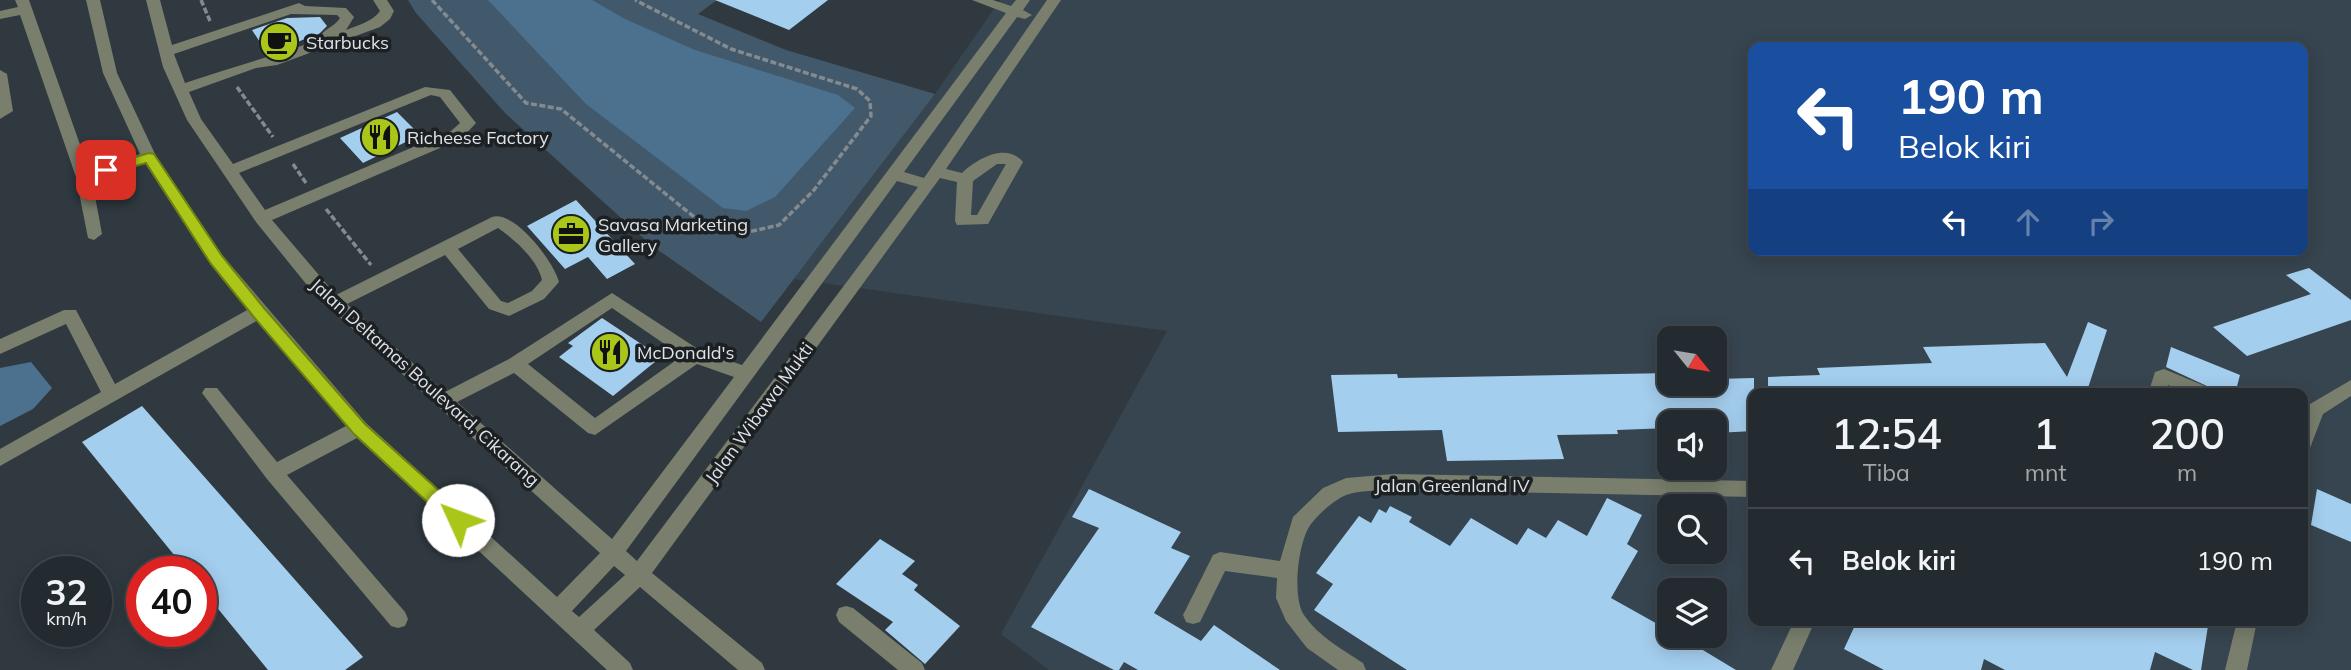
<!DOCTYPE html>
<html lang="id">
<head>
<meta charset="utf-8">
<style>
  body { margin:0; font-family:Mulish,sans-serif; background:#30373c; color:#f1f3f6; height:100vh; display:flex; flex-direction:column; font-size:26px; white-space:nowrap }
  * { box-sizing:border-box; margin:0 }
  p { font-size:23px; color:#a3a7ab }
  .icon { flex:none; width:38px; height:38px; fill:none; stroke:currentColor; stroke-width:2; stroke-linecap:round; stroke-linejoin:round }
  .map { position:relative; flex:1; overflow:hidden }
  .drawer { position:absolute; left:1748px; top:388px; width:560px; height:238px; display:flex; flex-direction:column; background:#242b30; border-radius:14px; box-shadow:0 4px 18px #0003,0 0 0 2px #41474c }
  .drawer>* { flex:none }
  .banner { position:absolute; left:1748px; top:42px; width:560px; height:214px; border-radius:14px; box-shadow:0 4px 18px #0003,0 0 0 2px #41474c; background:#1a4fa0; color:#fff; overflow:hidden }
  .needle { width:46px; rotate:120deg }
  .fabs { position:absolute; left:1657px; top:326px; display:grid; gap:14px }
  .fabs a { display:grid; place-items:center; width:70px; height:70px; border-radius:14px; background:#242b30; box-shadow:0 4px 18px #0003,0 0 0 2px #41474c; font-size:35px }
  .speed { position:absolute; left:21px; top:556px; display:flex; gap:14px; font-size:35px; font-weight:700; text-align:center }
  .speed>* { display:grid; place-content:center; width:91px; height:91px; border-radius:50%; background:#242b30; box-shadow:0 4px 18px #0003,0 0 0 2px #41474c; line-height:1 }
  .speed small { font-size:18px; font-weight:400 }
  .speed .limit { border:10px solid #d22; background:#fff; color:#111 }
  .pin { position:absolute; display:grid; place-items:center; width:60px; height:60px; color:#fff; margin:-30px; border-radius:14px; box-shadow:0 4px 10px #0006 }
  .me { position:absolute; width:77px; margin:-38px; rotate:313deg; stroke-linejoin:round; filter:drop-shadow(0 0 5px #0008) }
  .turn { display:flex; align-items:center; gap:24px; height:147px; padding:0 35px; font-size:32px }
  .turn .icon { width:91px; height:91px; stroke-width:2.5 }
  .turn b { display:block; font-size:49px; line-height:60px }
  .lanes { display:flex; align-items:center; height:66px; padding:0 35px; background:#0003; justify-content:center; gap:35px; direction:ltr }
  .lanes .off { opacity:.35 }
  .eta { display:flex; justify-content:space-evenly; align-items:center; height:119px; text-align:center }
  .eta b { font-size:42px; font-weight:600; line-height:49px }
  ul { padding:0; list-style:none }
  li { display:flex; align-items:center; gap:21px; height:105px; padding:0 35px; border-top:2px solid #41474c }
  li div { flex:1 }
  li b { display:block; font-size:26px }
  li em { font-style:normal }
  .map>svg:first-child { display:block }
  .built { fill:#374550; fill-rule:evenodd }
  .green { fill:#42596b }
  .water { fill:#4b718f }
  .building { fill:#a4ceee }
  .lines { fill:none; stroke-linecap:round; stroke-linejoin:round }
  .path { stroke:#838a90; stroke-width:3.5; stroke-dasharray:6 2.5; stroke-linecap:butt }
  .minor { fill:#797f6c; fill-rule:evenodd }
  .route { fill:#aac719; stroke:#6e8110; stroke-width:2 }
  .labels { text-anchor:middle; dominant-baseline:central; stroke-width:7; stroke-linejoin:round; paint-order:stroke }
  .poi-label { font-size:18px; fill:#dde3e7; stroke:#1c2023; text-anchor:start }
  .street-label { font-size:18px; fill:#dde3e7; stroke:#1c2023 }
</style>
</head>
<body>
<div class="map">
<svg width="2351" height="670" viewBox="0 0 2351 670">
  <rect width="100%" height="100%" fill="#303940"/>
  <!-- built -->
  <path class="built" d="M 1000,0 L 2351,0 L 2351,670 L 1049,670 L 1001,634 L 1167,331 L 794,279 L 935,94 ZM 1754,47 L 2303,47 L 2303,250 L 1754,250 ZM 1670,338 L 1715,338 L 1715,383 L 1670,383 ZM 1754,394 L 2303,394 L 2303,621 L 1754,621 ZM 1670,422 L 1715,422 L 1715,467 L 1670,467 ZM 1670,506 L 1715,506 L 1715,551 L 1670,551 ZM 1670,590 L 1715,590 L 1715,635 L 1670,635 Z"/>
  <!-- green -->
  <path class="green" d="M 408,0 L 717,0 L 698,14 L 786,50 L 935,94 L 761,322 L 651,245 L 505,113 L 416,13 Z"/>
  <!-- water -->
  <path class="water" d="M 488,0 L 592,0 L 625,19 L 695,50 L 838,95 L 855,108 L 775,197 L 746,211 L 723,208 L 586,104 Z
    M 31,362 L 52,388 L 33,409 L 0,426 L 0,368 Z"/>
  <!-- building -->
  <path class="building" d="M 715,0 L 828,0 L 789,30 Z
    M 320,17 L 327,26 L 319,34 L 267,53 L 252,30 L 287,18 Z
    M 397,112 L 420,135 L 363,163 L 340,138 Z
    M 576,200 L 635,264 L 607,279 L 588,257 L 565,269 L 527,226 Z
    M 2309,268 L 2351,300 L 2351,320 L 2247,356 L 2213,327 L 2311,294 L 2286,275 Z
    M 602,318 L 661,357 L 613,396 L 559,357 L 573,346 L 568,343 Z
    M 2088,322 L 2107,330 L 2086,394 L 1768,394 L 1768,377 L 1820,375 L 1817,368 L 1932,363 L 1923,347 L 2045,343 L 2067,377 Z
    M 2171,347 L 2240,375 L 2235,394 L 2224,394 L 2166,367 Z
    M 1670,373 L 1670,383 L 1715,383 L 1715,379 L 1754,378 L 1754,431 L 1715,433 L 1715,422 L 1670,422 L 1670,428 L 1617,430 L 1618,434 L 1557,435 L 1564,459 L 1447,461 L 1442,430 L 1338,432 L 1331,375 L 1397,374 L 1398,378 Z
    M 142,406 L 363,657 L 345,670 L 268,670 L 201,588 L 201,572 L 188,572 L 82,442 Z
    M 1089,489 L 1181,532 L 1171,548 L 1190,556 L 1154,613 L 1201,641 L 1214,625 L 1280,670 L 1138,670 L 1124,662 L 1119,670 L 1114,670 L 1031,627 L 1099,528 L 1072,517 Z
    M 2317,489 L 2351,504 L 2351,542 L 2311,525 Z
    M 1607,498 L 1642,515 L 1627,544 L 1638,551 L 1611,598 L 1670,631 L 1670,635 L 1678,635 L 1736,670 L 1407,670 L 1314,610 L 1333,584 L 1316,573 L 1359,516 L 1371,523 L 1379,509 L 1386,513 L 1390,506 L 1412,517 L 1409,522 L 1450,546 L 1471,518 L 1517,545 L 1528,528 L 1546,538 L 1558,520 L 1587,536 Z
    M 880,539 L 915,561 L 902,574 L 918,585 L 914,590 L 960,626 L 925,664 L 885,630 L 893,622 L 836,584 Z
    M 1857,621 L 2197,621 L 2208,626 L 2201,670 L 2193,670 L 2155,652 L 2150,670 L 2005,670 L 1984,659 L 1981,670 L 1884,670 L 1844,649 Z"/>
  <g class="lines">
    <!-- path -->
    <path class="path" d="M 201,0 L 210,21
      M 432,0 L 526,103 L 561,109 L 709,229 L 744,233 L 779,225 L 814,190 L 871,116 L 870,101 L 857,89 L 731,49 L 635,0
      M 237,87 L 273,137
      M 293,164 L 306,183
      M 326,209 L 371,265"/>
    <!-- minor -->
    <path class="minor" d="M 15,0 L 29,0 L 89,170 L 140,154 L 103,73 L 86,0 L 100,0 L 117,73 L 156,156 L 223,256 L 366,423 L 557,597 L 600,553 L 315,295 L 256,222 L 187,120 L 163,67 L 146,0 L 160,0 L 172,45 L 299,3 L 305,6 L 346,8 L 354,17 L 346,30 C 358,25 372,22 380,11 L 373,0 L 387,0 L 394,11 L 390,19 L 380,27 L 277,65 L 256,68 L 189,92 L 201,119 L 233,164 L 425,87 L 450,90 L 476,123 L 461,139 L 272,220 L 336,295 L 492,217 C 515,210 554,262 559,282 L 544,299 L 509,316 L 489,309 L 445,255 L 347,304 L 445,392 L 509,359 L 612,293 L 701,351 L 742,365 L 1006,13 L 972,0 L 993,0 L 1011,6 L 1016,0 L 1030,0 L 1023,10 L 1032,15 L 1025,19 L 1017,17 L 904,172 L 924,178 L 1047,0 L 1061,0 L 946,169 L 962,173 C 977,159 1006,142 1023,162 L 988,224 L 957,225 L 955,221 L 957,182 L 940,178 L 652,573 L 762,663 L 765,670 L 738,670 L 640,587 L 594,630 L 630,663 L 633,670 L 607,670 L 357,438 L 287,475 L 405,612 L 408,619 L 405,626 L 398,628 L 391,626 L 267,479 L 202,393 L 205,388 L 217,388 L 277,462 L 346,426 L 258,320 L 0,466 L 0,449 L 101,392 L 66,324 L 0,354 L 0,339 L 64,310 L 76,310 L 115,384 L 249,309 L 211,264 L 145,163 L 92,180 L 102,234 L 94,240 L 88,238 L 76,177 L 20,15 L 0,19 L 0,11 L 18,7 ZM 291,14 L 337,15 L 340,18 C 334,27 326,28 321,35 L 324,38 C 278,55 231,67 185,83 L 174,54 ZM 431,95 L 440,97 L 460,123 L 451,131 L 265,210 L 239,173 ZM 997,164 L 1006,164 L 977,215 L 971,215 L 973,181 ZM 897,181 L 918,187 L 637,561 L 626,551 ZM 498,228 C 515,240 537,259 542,280 L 532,291 L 508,303 L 501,301 L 458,249 ZM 612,308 L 682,356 L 595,418 L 528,364 ZM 697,364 L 734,377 L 612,539 L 457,402 L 514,373 L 588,433 L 595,435 ZM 614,566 L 625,575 L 579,617 L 572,611 Z
      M 0,70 L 7,74 L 13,111 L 0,119 Z
      M 2164,369 L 2212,389 L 2215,394 L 2187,394 L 2168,385 L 2166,394 L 2148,394 L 2155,372 Z
      M 2351,380 L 2351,396 L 2323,414 L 2310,448 L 2303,451 L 2303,419 L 2310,404 Z
      M 1394,474 L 1754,481 L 1754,497 L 1394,490 C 1379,491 1359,490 1346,495 C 1334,500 1316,516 1309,527 C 1298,545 1292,597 1304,615 C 1318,636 1342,649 1363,663 L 1366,670 L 1338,670 L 1307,648 L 1286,621 L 1276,598 L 1277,578 L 1225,571 L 1200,622 L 1193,624 L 1186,622 L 1183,615 L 1213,555 L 1220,552 L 1280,561 L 1293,517 L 1323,488 L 1346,478 Z
      M 846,606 L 853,608 L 922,663 L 925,670 L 898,670 L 839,622 L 836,615 L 839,608 Z
      M 1794,621 L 1815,621 L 1793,670 L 1771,670 Z
      M 2237,621 L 2257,621 L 2247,670 L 2225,670 Z"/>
  </g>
  <!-- route -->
  <path class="route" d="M 149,153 L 154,154 L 222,256 L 264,308 L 365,424 L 465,514 L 467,520 L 465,525 L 458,527 L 452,525 L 353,433 L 253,316 L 211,264 L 146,163 L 106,175 L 99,170 L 101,167 Z"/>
  <!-- icons -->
  <defs>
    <g id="cafe-disc" transform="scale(2.0125)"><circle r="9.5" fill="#aac719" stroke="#1c2023"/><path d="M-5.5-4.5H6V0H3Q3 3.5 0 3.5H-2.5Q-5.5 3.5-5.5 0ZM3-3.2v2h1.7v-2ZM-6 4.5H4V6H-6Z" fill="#111"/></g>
    <g id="restaurant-disc" transform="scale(2.0125)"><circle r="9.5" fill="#aac719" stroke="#1c2023"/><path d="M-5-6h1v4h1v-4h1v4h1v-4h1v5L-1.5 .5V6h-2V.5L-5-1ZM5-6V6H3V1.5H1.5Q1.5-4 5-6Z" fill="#111"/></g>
    <g id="office-disc" transform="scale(2.0125)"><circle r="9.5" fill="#aac719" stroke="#1c2023"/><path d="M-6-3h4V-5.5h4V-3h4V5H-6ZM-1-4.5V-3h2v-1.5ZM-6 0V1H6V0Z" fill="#111"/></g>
  </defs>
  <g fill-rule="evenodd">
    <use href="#cafe-disc" x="279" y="42"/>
    <use href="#restaurant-disc" x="380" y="137"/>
    <use href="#office-disc" x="571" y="234"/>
    <use href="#restaurant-disc" x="610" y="352"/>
  </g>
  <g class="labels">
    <!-- poi labels -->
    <g class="poi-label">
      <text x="306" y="42">Starbucks</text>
      <text x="407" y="137">Richeese Factory</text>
      <text x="598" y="224">Savasa Marketing<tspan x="598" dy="21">Gallery</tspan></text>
      <text x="637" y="352">McDonald's</text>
    </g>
    <!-- street labels -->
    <g class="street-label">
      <text transform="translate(425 382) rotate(42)">Jalan Deltamas Boulevard, Cikarang</text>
      <text transform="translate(759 413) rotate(-54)">Jalan Wibawa Mukti</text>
      <text x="1452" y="485">Jalan Greenland IV</text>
    </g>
  </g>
</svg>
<div class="fabs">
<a><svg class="needle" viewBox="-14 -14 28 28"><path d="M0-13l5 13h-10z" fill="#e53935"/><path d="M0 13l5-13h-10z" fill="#a3a7ab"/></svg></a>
<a><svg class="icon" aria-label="sound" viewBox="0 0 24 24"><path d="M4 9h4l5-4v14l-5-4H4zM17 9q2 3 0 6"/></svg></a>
<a><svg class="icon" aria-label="search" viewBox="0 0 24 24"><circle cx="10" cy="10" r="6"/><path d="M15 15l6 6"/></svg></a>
<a><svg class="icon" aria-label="layers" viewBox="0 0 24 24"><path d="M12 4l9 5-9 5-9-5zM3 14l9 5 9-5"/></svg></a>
</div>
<div class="speed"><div>32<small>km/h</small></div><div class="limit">40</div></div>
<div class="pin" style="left:106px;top:170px;background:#d93025"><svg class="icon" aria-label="arrive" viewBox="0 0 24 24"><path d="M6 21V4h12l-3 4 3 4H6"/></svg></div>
<svg class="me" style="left:458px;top:520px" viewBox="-20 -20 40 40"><circle r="19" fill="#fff"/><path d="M0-13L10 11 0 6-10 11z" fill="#aac719"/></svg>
<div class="banner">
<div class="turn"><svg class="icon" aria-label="left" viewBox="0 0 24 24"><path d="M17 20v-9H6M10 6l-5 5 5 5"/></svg><div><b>190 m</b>Belok kiri</div></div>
<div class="lanes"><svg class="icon" aria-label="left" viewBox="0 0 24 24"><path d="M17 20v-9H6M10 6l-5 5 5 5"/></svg><svg class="icon off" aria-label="ahead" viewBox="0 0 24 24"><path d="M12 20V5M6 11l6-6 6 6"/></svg><svg class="icon off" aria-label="right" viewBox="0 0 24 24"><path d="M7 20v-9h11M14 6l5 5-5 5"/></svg></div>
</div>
<section class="drawer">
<div class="eta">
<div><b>12:54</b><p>Tiba</p></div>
<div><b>1</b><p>mnt</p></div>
<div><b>200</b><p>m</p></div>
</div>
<ul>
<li><svg class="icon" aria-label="left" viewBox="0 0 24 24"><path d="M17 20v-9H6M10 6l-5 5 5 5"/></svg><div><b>Belok kiri</b></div><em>190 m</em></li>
</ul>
</section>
</div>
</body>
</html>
